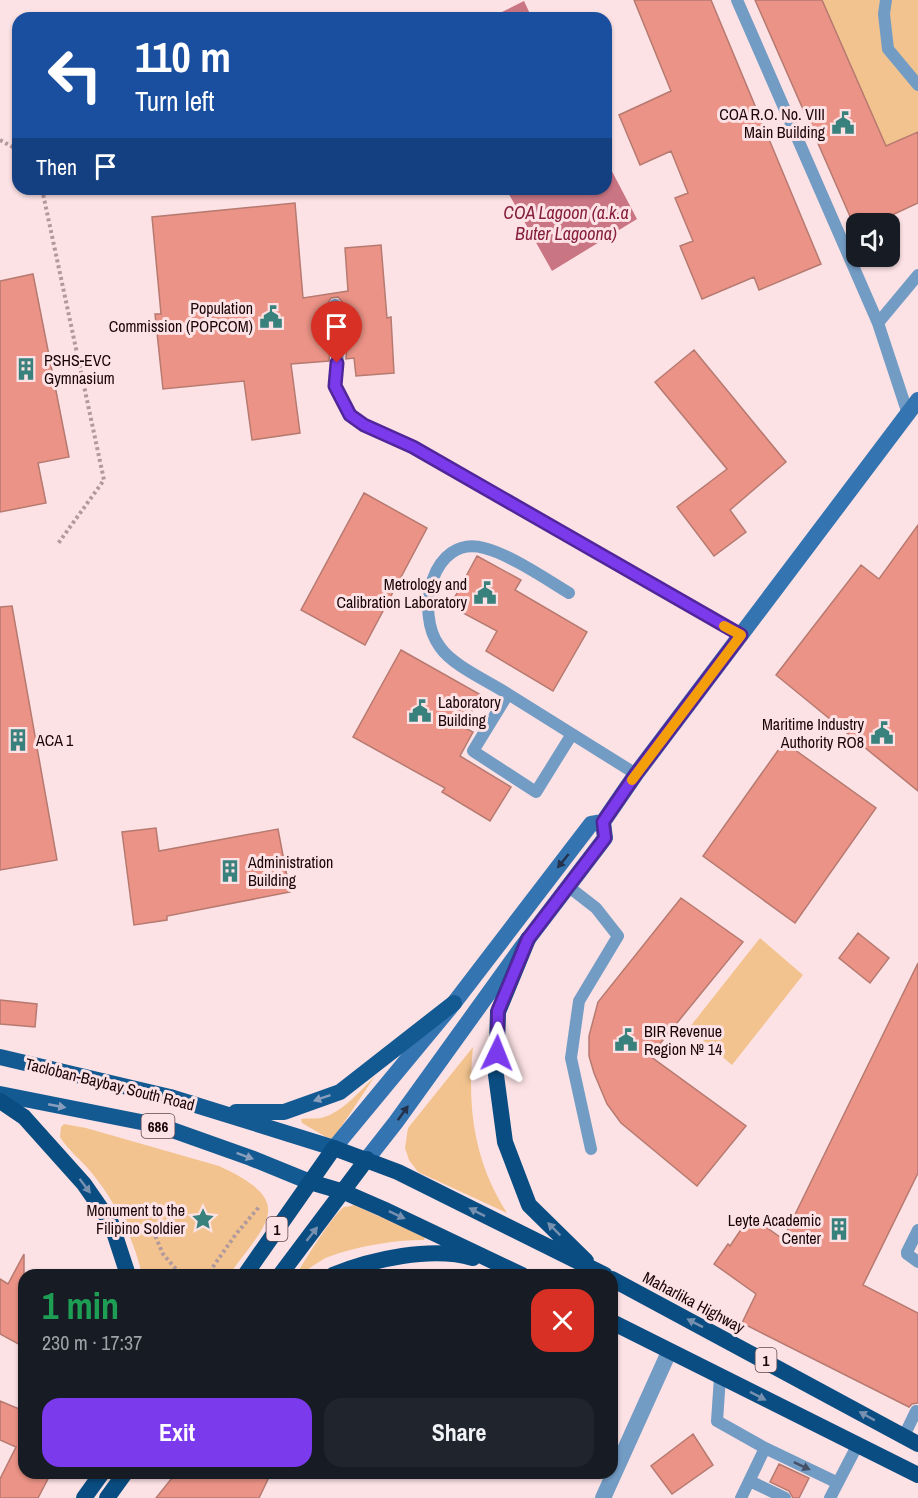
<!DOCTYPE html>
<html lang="en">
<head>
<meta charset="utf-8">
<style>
  body { margin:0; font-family:"Archivo Narrow",sans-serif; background:#20242c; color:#f1f3f6; height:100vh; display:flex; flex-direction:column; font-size:22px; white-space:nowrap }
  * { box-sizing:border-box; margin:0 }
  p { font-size:20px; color:#9ea1a6 }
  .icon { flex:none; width:33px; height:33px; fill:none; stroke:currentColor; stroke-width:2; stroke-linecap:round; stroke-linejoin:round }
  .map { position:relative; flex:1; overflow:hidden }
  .details { position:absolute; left:18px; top:1269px; width:600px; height:210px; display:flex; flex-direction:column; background:#171b24; border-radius:18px; box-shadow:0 2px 4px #0004 }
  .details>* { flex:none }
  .banner { position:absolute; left:12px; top:12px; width:600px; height:183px; border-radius:18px; box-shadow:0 2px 4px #0004; background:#1a4fa0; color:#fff; overflow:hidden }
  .controls { position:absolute; left:846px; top:213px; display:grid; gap:12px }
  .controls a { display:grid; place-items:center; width:54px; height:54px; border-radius:12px; background:#171b24; box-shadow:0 2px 4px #0004; font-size:30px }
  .pin { position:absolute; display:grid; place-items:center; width:51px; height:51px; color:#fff; margin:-62px -26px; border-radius:50% 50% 50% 0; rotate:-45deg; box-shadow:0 0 6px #0007 }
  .pin .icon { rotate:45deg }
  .me { position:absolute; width:66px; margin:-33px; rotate:2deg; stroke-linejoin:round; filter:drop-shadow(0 0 4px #0008) }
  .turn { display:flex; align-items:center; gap:21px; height:126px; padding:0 24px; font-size:27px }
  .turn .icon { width:78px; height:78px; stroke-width:2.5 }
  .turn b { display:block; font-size:42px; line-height:51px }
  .then { display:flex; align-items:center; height:57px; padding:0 24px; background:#0003; gap:12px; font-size:22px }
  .round { display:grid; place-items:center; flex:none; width:63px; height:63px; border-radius:18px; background:#20242c }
  .summary { display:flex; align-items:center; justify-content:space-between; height:102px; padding:0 24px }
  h1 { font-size:36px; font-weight:800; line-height:45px; color:#1e9e55 }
  .primary-button { display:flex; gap:12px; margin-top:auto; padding:12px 24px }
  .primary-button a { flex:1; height:69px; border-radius:18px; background:#7c3aed; color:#fff; font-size:24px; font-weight:800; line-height:69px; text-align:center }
  .primary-button a+a { background:#20242c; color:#f1f3f6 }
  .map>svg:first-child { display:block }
  .green { fill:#f2c38e }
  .water { fill:#ca7584 }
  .building { fill:#eb9386; stroke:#b67a71; stroke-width:1.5 }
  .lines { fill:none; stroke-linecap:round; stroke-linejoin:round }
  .path { stroke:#b2999c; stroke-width:4; stroke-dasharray:3 3; stroke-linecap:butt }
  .service { stroke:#739cc5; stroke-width:12 }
  .tertiary { stroke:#739cc5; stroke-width:16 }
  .secondary { stroke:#3475b1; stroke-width:16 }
  .primary { stroke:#135992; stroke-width:16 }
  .trunk { stroke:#0a4d82; stroke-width:16 }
  .oneway { fill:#24324c }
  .oneway2 { fill:#889ebc }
  .oneway3 { fill:#7790af }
  .oneway4 { fill:#465067 }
  .route-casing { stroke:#51269a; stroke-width:15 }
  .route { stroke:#7c3aed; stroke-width:10 }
  .slow { stroke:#f59e0b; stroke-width:10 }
  .labels { text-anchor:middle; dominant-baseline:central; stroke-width:6; stroke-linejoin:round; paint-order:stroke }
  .shield { fill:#fde2e5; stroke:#5e474b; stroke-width:1.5 }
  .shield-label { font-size:15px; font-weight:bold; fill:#1a0509 }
  .poi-label { font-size:16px; fill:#1a0509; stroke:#fde2e5; text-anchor:end }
  .street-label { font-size:16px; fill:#1a0509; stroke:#fde2e5 }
  .water-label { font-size:18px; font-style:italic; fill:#861f3c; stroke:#fde2e5 }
</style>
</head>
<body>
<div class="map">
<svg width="918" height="1498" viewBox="0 0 918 1498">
  <rect width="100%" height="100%" fill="#fde2e5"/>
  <!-- green -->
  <path class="green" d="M 822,0 L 918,0 L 918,133 L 886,146 Z
    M 760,938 L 803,975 L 732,1065 L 689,1028 Z
    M 473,1047 C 467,1108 474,1161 507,1213 L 418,1172 L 409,1160 L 405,1148 L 408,1128 Z
    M 375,1076 L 333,1139 L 326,1137 L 302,1123 L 301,1119 C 308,1118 315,1119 321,1118 C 342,1113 360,1091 375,1076 Z
    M 64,1124 L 86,1128 L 219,1166 C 297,1202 268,1221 229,1275 L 142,1275 C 134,1238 115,1201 91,1172 C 81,1160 68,1150 60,1137 L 61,1127 Z
    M 354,1205 L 425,1237 L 424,1240 C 393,1240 358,1246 328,1257 C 318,1261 305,1273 296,1275 C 304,1262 333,1214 344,1207 C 345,1207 352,1206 354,1205 Z"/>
  <!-- water -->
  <path class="water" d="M 524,1 L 532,18 L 490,18 Z
    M 606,160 L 637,219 L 552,271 L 506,189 L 606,189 Z"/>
  <!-- building -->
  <path class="building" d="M 634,0 L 711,0 L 821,264 L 759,290 L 754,277 L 702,299 L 680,246 L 693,241 L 675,198 L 688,193 L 671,151 L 640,165 L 619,115 L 671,91 Z
    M 755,0 L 822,0 L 886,146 L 918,132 L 918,203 L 873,224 L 856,224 L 856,230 Z
    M 295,203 L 303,298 L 348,291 L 345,248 L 381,245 L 387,318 L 391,317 L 394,373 L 356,376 L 354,358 L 346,359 L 347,339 L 343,303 L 338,297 L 331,298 L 327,305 L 331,340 L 329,361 L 291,364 L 300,433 L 252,440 L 244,381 L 163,389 L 155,314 L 161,314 L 152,217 Z
    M 33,274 L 69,457 L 38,463 L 46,503 L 0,512 L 0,281 Z
    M 694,350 L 786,462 L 730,510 L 746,532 L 714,556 L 677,507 L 727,469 L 655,382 Z
    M 364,493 L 427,528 L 365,645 L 301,610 Z
    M 918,525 L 918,791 L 776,675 L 861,565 L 879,579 Z
    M 477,556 L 521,580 L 515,590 L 587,632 L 553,691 L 486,651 L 497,631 L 450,606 Z
    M 12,606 L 57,860 L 0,870 L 0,607 Z
    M 401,650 L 481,695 L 463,727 L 473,732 L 460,756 L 511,787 L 490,821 L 442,792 L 445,788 L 353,737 Z
    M 784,742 L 876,808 L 795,923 L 703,856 Z
    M 156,828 L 159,851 L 278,829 L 290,892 L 167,916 L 167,920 L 134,925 L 122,832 Z
    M 681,898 L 743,942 L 650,1056 L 746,1126 L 697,1186 L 621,1123 L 607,1104 L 594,1073 L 589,1056 L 589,1036 L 598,1002 Z
    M 858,933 L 889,958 L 870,983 L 839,958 Z
    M 918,963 L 918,1173 L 863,1285 L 918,1313 L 918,1403 L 912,1404 L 909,1407 L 742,1323 L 756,1294 L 714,1264 L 728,1244 L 730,1246 L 750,1216 L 783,1239 Z
    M 0,1000 L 37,1004 L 35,1027 L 0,1024 Z
    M 24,1254 L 24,1347 L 0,1334 L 0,1279 L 8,1284 Z
    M 0,1401 L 24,1411 L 24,1473 L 51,1473 L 38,1498 L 0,1498 L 0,1479 L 16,1447 L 0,1440 Z
    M 693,1434 L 713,1465 L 672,1494 L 651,1466 Z
    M 779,1464 L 809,1478 L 799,1498 L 793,1498 L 789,1491 L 770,1482 Z
    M 176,1473 L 271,1473 L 259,1498 L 156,1498 Z"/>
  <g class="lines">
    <!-- path -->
    <path class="path" d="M 0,140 L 18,150
      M 42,189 L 104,480 L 57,545
      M 146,1230 L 154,1233 L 163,1254 L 181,1275
      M 204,1275 L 210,1271 L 236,1234 L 259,1207"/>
    <!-- service -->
    <path class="service" d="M 737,0 L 878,323 L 908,414
      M 886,0 L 884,14 L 888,49 L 918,85
      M 335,305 L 339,340 L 335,385 L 350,415 L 364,425 L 413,447 L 741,635
      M 878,323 L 918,275
      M 508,694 C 488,681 453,666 440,647 C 414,613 432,534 484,548 C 509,554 546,579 569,593
      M 572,734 L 536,792 L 473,751 L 508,694 L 636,774
      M 569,887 L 596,908 L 618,936 L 579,1001 L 571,1058 L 591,1149
      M 918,1230 L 907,1252 L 907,1254 L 918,1262
      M 720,1377 L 717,1421 L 765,1448 L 741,1498
      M 904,1436 L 916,1411
      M 765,1448 L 838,1483
      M 750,1481 L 785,1498
      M 830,1498 L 857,1446"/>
    <!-- tertiary -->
    <path class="tertiary" d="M 603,1498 L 669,1352"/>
    <!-- secondary -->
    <path class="secondary" d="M 334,1148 L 454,1003 L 591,824 L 603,822 L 636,774 L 918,400
      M 367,1159 L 396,1122 L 522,947 L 605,838 L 603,822"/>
    <!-- primary -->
    <path class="primary" d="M 0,1057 L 170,1097 L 334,1148
      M 0,1094 L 161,1126 L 251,1158 L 310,1182
      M 236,1112 L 284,1112 L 340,1092 L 454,1003"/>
    <!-- trunk -->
    <path class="trunk" d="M 528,939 L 498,1012 L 496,1075 L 505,1142 L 529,1205 L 586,1261
      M 0,1101 L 24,1117 L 84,1184 L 111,1223 L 128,1275
      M 310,1182 L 344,1192 L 383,1209 L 522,1275
      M 245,1275 L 334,1148 L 398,1172 L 605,1275
      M 280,1275 L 367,1159
      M 333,1275 C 372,1259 432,1246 473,1258
      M 612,1279 L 918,1444
      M 612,1322 L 918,1475
      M 84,1498 L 102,1473
      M 107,1498 L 125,1473"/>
  </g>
  <!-- one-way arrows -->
  <defs><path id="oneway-solid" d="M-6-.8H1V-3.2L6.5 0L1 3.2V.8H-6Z" transform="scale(1.5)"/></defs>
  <g class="oneway">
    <use href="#oneway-solid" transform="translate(563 861) rotate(129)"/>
    <use href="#oneway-solid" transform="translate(403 1113) rotate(-54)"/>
  </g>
  <g class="oneway2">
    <use href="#oneway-solid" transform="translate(322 1098) rotate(161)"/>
    <use href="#oneway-solid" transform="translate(57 1106) rotate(11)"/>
    <use href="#oneway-solid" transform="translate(245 1156) rotate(20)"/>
  </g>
  <g class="oneway3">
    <use href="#oneway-solid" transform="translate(85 1186) rotate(53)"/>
    <use href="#oneway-solid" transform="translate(477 1212) rotate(-153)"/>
    <use href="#oneway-solid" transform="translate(397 1215) rotate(25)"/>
    <use href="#oneway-solid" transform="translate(554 1229) rotate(-135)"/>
    <use href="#oneway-solid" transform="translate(312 1234) rotate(-52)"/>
    <use href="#oneway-solid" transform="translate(695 1323) rotate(-153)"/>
    <use href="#oneway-solid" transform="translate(758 1396) rotate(27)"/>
    <use href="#oneway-solid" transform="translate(867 1416) rotate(-151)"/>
  </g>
  <use class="oneway4" href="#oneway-solid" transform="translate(802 1466) rotate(25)"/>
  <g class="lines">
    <!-- route casing -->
    <g class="route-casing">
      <path id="route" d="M 337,363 L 335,386 L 350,415 L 364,425 L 413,447 L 741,635 L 636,774 L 603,822 L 605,838 L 528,939 L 498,1011 L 497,1053"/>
    </g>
    <!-- route -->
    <use href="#route" class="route"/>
    <!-- slow -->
    <path class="slow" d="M 632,780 L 741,635 L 724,626"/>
  </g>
  <!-- icons -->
  <defs>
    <g id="civic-bare" transform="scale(1.8)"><path d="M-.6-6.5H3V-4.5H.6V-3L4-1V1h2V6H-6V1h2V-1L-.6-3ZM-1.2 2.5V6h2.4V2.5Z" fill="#39817c" stroke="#fde2e5" stroke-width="2.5" paint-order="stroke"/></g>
    <g id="building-bare" transform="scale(1.8)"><path d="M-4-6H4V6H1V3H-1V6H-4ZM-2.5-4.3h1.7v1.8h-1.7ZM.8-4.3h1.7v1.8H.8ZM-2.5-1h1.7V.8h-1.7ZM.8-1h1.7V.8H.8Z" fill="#39817c" stroke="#fde2e5" stroke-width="2.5" paint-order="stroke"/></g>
    <g id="sight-bare" transform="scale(1.8)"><path d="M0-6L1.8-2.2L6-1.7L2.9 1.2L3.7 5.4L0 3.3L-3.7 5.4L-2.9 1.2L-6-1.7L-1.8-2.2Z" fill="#39817c" stroke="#fde2e5" stroke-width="2.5" paint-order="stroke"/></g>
  </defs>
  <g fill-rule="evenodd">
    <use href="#civic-bare" x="843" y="123"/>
    <use href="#civic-bare" x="271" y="317"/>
    <use href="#building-bare" x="26" y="369"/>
    <use href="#civic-bare" x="485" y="593"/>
    <use href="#civic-bare" x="420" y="711"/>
    <use href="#civic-bare" x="882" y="733"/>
    <use href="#building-bare" x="18" y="740"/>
    <use href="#building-bare" x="230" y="871"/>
    <use href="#civic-bare" x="626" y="1040"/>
    <use href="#sight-bare" x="203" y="1219"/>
    <use href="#building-bare" x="839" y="1229"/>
  </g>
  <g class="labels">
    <!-- shield labels -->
    <g class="shield">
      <rect x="141.5" y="1114" width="33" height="24" rx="4.5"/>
      <rect x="266.5" y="1217" width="21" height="24" rx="4.5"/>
      <rect x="755.5" y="1348" width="21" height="24" rx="4.5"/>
    </g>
    <g class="shield-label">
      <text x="158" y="1126">686</text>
      <text x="277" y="1229">1</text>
      <text x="766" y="1360">1</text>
    </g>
    <!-- poi labels -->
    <g class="poi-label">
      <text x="825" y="114">COA R.O. No. VIII<tspan x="825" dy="18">Main Building</tspan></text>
      <text x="253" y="308">Population<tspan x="253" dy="18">Commission (POPCOM)</tspan></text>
      <text x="44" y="360" text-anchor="start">PSHS-EVC<tspan x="44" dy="18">Gymnasium</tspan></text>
      <text x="467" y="584">Metrology and<tspan x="467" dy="18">Calibration Laboratory</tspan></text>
      <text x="438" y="702" text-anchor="start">Laboratory<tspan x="438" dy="18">Building</tspan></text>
      <text x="864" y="724">Maritime Industry<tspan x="864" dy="18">Authority RO8</tspan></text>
      <text x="36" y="740" text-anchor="start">ACA 1</text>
      <text x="248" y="862" text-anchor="start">Administration<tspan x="248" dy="18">Building</tspan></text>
      <text x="644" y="1031" text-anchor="start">BIR Revenue<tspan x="644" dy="18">Region № 14</tspan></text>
      <text x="185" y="1210">Monument to the<tspan x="185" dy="18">Filipino Soldier</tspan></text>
      <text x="821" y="1220">Leyte Academic<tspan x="821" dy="18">Center</tspan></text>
    </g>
    <!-- street labels -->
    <g class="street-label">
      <text transform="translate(110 1084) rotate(14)">Tacloban-Baybay South Road</text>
      <text transform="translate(694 1302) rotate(28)">Maharlika Highway</text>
    </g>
    <!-- water labels -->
    <g class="water-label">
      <text x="566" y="212">COA Lagoon (a.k.a<tspan x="566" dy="21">Buter Lagoona)</tspan></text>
    </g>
  </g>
</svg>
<div class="controls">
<a><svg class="icon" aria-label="sound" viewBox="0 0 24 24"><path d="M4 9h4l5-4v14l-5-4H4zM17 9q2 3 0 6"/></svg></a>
</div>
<div class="pin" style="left:337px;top:363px;background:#d93025"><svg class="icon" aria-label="arrive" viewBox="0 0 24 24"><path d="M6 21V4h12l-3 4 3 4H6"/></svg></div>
<svg class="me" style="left:497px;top:1053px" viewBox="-20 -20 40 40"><path d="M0-17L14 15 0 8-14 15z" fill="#7c3aed" stroke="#fff" stroke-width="4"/></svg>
<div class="banner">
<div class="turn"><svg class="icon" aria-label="left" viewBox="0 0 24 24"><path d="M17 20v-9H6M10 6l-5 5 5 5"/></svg><div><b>110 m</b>Turn left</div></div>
<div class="then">Then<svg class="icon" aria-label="arrive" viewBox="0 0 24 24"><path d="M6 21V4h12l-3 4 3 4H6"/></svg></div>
</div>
<section class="details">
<div class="summary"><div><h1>1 min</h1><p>230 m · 17:37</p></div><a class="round" style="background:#d93025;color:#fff"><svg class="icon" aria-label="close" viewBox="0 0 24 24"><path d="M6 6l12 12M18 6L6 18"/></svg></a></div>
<div class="primary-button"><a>Exit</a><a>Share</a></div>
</section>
</div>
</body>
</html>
